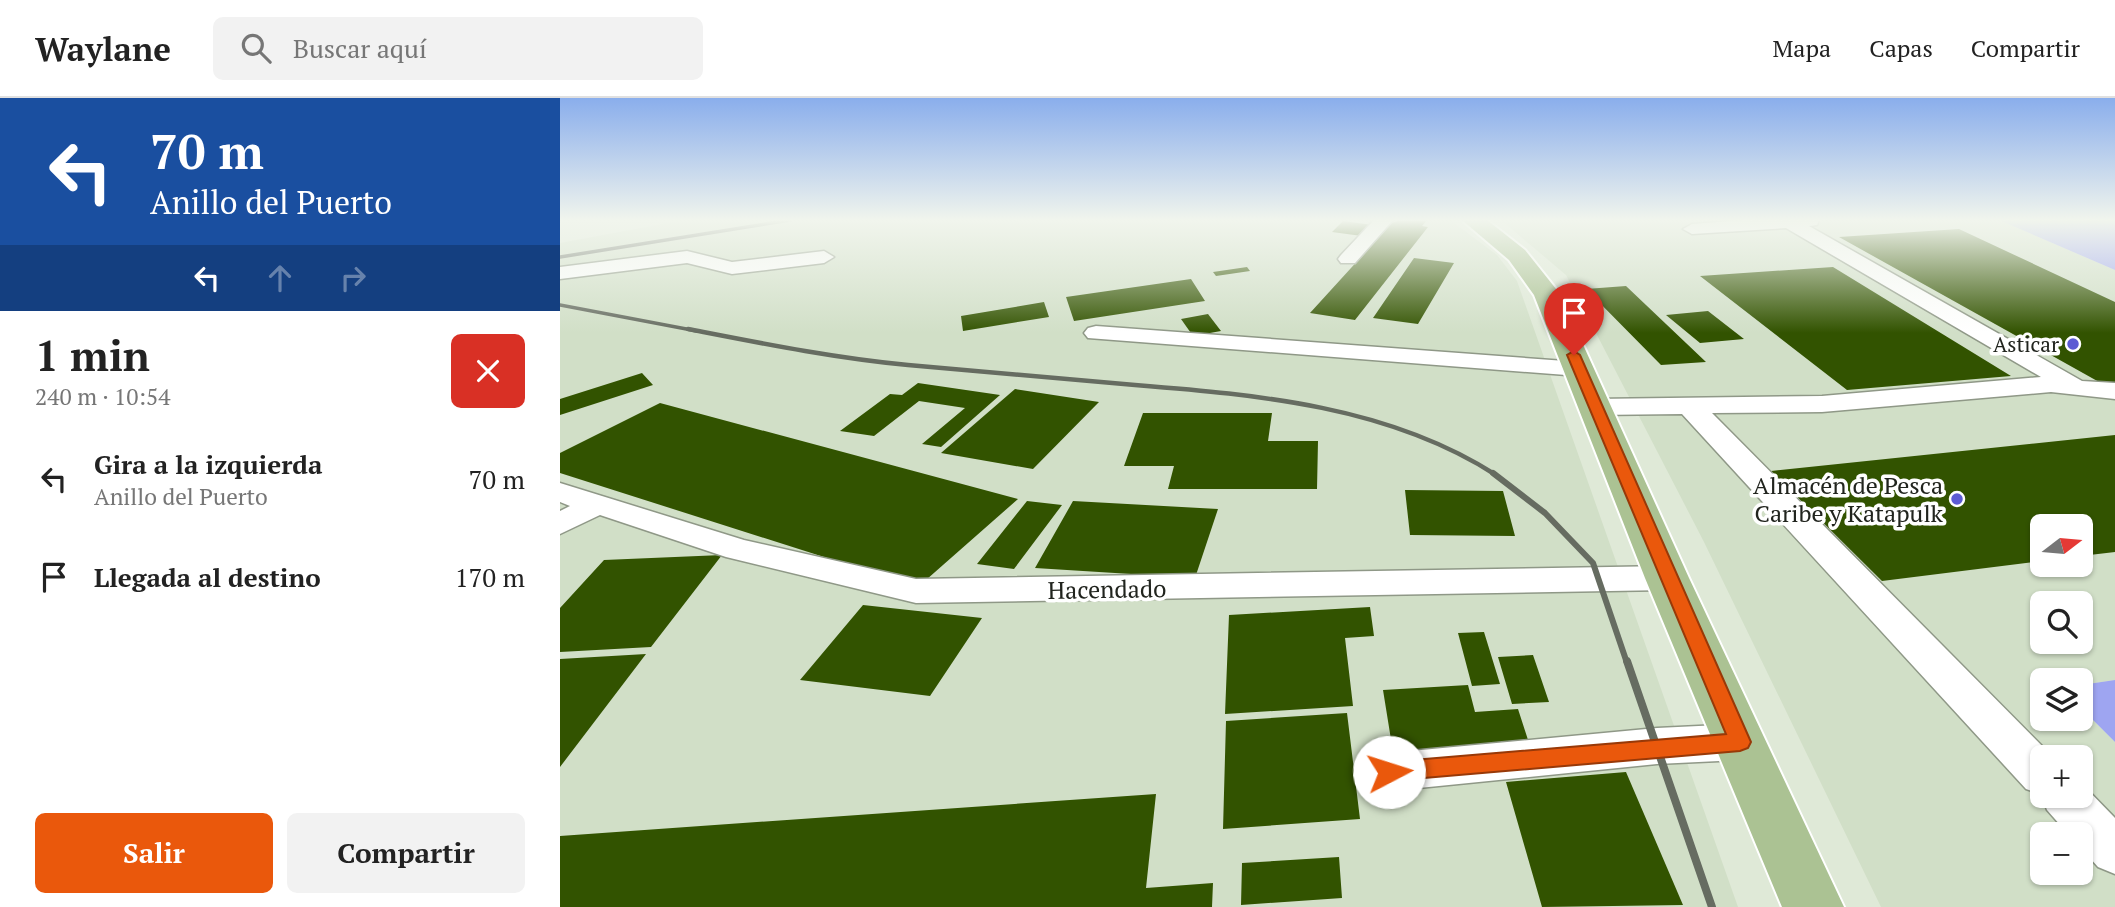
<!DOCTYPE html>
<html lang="es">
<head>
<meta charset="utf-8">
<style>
  body { margin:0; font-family:"PT Serif",serif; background:#f2f2f2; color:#222; height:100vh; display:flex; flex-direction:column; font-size:26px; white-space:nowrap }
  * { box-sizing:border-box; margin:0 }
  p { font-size:23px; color:#767676 }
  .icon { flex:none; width:38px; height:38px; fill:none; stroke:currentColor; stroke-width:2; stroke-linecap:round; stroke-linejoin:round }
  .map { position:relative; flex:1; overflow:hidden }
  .panel { display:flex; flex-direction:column; background:#fff; width:560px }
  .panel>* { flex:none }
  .top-card { background:#1a4fa0; color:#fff; overflow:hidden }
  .needle { width:46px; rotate:74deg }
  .tools { position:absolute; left:1470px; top:416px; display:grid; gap:14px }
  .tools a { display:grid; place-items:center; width:63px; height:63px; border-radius:10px; background:#fff; box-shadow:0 2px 5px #0004; font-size:35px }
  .pin { position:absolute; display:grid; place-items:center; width:60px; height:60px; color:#fff; margin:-72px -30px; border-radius:50% 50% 50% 0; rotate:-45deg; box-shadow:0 0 7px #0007 }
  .pin .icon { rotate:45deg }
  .me { position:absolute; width:77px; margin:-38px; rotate:85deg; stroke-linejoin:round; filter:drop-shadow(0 0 5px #0008) }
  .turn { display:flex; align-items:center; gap:24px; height:147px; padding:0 35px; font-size:32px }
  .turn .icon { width:91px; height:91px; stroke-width:2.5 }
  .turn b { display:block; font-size:49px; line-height:60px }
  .lanes { display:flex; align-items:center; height:66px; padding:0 35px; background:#0003; justify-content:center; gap:35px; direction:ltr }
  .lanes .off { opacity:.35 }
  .round { display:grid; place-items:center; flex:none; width:74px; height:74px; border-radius:10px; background:#f2f2f2 }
  .headline { display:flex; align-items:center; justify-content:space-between; height:119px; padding:0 35px }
  h1 { font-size:42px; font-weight:600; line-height:52px }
  .primary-button { display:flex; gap:14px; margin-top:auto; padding:14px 35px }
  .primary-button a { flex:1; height:80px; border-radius:10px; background:#ea580c; color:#fff; font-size:28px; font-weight:600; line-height:80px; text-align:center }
  .primary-button a+a { background:#f2f2f2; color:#222 }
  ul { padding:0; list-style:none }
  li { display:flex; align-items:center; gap:21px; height:98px; padding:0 35px }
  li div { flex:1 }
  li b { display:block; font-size:26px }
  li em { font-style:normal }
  header { display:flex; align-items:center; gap:42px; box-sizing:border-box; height:98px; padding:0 35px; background:#fff; border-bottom:2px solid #e0e0e0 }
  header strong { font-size:33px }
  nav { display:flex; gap:38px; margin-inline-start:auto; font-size:24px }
  .search { width:490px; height:63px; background:#f2f2f2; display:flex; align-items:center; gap:18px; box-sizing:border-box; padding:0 24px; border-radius:10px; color:#767676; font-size:26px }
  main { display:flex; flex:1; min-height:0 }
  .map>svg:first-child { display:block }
  .built { fill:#d1dfc7; fill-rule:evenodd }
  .water { fill:#9ea5f1 }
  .building { fill:#325300 }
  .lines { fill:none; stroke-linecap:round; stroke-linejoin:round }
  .minor-casing { stroke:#8f9887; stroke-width:3 }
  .major-casing { stroke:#fff; stroke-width:4 }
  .minor { fill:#fff; fill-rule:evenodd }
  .major { fill:#abc293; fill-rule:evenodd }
  .rail-far3 { stroke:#666c61; stroke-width:3.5 }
  .rail-far2 { stroke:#666c61; stroke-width:4.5 }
  .rail-far1 { stroke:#666c61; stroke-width:6 }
  .rail { stroke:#666c61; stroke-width:8 }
  .route { fill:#ea580c; stroke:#983908; stroke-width:2 }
  .poi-dot { fill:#5c5bd3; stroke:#fff; stroke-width:2.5 }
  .labels { text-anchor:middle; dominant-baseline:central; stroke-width:7; stroke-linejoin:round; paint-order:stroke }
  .far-poi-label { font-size:21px; fill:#21241e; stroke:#fff; text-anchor:end }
  .poi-label { font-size:24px; fill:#21241e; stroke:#fff; text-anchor:end }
  .street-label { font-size:24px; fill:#21241e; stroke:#fff }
</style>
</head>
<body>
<header>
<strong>Waylane</strong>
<div class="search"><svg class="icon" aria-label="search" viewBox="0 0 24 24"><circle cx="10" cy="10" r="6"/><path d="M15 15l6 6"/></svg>Buscar aquí</div>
<nav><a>Mapa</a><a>Capas</a><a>Compartir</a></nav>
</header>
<main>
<section class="panel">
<div class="top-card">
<div class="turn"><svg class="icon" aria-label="left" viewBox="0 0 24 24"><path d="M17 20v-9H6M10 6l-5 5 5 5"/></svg><div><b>70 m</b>Anillo del Puerto</div></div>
<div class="lanes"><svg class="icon" aria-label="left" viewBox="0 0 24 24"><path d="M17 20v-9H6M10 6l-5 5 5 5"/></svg><svg class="icon off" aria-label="ahead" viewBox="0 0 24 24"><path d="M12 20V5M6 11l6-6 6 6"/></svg><svg class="icon off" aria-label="right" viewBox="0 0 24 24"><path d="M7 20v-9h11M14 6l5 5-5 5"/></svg></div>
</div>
<div class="headline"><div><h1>1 min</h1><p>240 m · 10:54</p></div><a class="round" style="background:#d93025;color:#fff"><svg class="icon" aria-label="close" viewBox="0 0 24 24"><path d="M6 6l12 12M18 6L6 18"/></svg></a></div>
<ul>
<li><svg class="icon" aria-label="left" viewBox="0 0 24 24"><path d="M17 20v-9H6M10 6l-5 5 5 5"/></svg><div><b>Gira a la izquierda</b><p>Anillo del Puerto</p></div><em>70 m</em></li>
<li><svg class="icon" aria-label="arrive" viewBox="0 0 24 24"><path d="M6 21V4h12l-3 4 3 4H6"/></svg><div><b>Llegada al destino</b></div><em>170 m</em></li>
</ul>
<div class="primary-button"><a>Salir</a><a>Compartir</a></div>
</section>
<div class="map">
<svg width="1555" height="809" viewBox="0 0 1555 809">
  <rect width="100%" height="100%" fill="#dfe9d7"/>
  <!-- built -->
  <path class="built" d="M 124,122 L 890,122 L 937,157 L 957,183 L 1178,809 L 0,809 L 0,145 Z
    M 941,122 L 1439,122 L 1555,172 L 1555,582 L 1521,587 L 1521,583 L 1482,583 L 1482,621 L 1521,621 L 1521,610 L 1555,644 L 1555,809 L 1321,809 L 1144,444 L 1006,177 ZM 1482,429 L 1521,429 L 1521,467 L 1482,467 ZM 1482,506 L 1521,506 L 1521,544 L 1482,544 ZM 1482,660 L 1521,660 L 1521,698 L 1482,698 ZM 1482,737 L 1521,737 L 1521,775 L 1482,775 Z"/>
  <!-- water -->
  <path class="water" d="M 1439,122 L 1555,122 L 1555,172 Z
    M 1555,582 L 1555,644 L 1521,610 L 1521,587 Z"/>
  <!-- building -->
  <path class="building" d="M 840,122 L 867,122 L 862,128 L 868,129 L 795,222 L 750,215 L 832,125 Z
    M 783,123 L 813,127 L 802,138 L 772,134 Z
    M 1399,131 L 1555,204 L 1555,289 L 1548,289 L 1279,139 Z
    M 854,160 L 894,165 L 858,226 L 813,220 Z
    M 687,169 L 690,173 L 656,178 L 653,174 Z
    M 1273,169 L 1451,278 L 1287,292 L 1140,178 Z
    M 631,181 L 645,203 L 514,223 L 506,199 Z
    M 1066,188 L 1146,264 L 1101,267 L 1026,191 Z
    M 484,204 L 489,219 L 403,233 L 401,218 Z
    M 1148,213 L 1184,241 L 1140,245 L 1106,217 Z
    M 648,216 L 661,233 L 633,238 L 621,221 Z
    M 82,275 L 93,287 L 0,317 L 0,301 Z
    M 358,285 L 440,297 L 381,349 L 362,346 L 405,310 L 359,303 L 314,338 L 280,333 L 330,296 L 342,297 Z
    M 455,291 L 539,304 L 473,371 L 381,355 Z
    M 100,305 L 458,401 L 358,489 L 0,375 L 0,355 Z
    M 583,315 L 712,315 L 708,343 L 758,343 L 757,391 L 608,391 L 614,368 L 564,368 Z
    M 1555,337 L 1555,454 L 1521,458 L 1521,429 L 1482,429 L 1482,463 L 1322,483 L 1211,373 Z
    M 845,392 L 943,393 L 955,438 L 850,437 Z
    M 467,403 L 502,407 L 454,471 L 417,466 Z
    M 513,403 L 658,411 L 635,480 L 475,470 Z
    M 162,457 L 91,549 L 0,554 L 0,510 L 44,462 Z
    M 303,507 L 422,520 L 370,598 L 240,582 Z
    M 810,509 L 814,538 L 785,540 L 793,608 L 665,616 L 669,517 Z
    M 924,534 L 940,586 L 912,588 L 898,535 Z
    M 86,556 L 0,669 L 0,561 Z
    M 973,557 L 989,604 L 952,606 L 938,559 Z
    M 908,587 L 915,614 L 958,611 L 969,645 L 833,654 L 823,592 Z
    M 787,615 L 800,721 L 663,731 L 666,623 Z
    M 1066,674 L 1123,807 L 982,809 L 946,684 Z
    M 596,696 L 586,790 L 653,785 L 652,809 L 0,809 L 0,738 Z
    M 779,759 L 782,800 L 681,807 L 682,765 Z"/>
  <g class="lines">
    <!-- minor casing -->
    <g class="minor-casing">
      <path id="minor" d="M 814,122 L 833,122 L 795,165 L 781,165 L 778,161 L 781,157 Z
        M 1184,122 L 1259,122 L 1257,127 L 1249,128 L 1522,283 L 1555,285 L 1555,301 L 1491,294 L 1262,314 L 1152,315 L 1494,660 L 1482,660 L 1482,698 L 1521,698 L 1521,685 L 1555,720 L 1555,776 L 1538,769 L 1521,750 L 1521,737 L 1509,737 L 1487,712 L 1481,696 L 1466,691 L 1122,316 L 1035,317 L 1026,315 L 1022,309 L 1026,303 L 1035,301 L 1262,298 L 1481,279 L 1226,130 L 1132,136 L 1123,131 L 1132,126 Z
        M 127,153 L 172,164 L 264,153 L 274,159 L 264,165 L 172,176 L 127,165 L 0,181 L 0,169 Z
        M 536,228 L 1019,264 L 1028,266 L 1031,271 L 1028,276 L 1019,278 L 528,240 L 524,235 L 528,230 Z
        M 0,385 L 184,442 L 356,481 L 1107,468 L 1119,472 L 1125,480 L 1119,488 L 1107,492 L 356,505 L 166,459 L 40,417 L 0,436 L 0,413 L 10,408 L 0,404 Z
        M 1180,626 L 1195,631 L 1202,644 L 1195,657 L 1180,662 L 1097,666 L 829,693 L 813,688 L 807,674 L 813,660 L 829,655 L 1097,630 Z"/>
    </g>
    <!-- major casing -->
    <g class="major-casing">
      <path id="major" d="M 902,122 L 927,122 L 965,152 L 1000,196 L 1129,480 L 1284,809 L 1222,809 L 1085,480 L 974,197 L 949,162 Z"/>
    </g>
    <!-- minor -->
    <use href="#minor" class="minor"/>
    <!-- major -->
    <use href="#major" class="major"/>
    <!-- rail-far3 -->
    <path class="rail-far3" d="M 0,159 L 230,122
      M 0,207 L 137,233"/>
    <!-- rail-far2 -->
    <path class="rail-far2" d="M 128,231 C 200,245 274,260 348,267 C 423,274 499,280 575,287 C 699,297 829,308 936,377"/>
    <!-- rail-far1 -->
    <path class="rail-far1" d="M 933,375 L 985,415 L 1033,465 L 1067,565"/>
    <!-- rail -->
    <path class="rail" d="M 1067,563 L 1152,809"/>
  </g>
  <!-- sky -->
  <linearGradient id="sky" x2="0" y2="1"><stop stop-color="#8aaeec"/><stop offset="0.52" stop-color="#f1f5ed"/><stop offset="1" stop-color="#f1f5ed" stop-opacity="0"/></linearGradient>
  <rect width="1555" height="235" fill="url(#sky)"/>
  <!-- route -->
  <path class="route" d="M 1014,253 L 1020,257 L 1191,644 L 1188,650 L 1180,653 L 829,683 L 821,680 L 817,674 L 821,667 L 829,664 L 1166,636 L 1007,257 Z"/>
  <!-- markers -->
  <g class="poi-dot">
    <circle cx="1513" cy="246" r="7"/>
    <circle cx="1397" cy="401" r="7"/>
  </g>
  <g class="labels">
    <!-- far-poi labels -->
    <g class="far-poi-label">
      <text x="1499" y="246">Asticar</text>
    </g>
    <!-- poi labels -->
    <g class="poi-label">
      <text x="1383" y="387">Almacén de Pesca<tspan x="1383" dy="28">Caribe y Katapulk</tspan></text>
    </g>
    <!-- street labels -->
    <g class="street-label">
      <text transform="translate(547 491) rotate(-1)">Hacendado</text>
    </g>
  </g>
</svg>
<div class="tools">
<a><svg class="needle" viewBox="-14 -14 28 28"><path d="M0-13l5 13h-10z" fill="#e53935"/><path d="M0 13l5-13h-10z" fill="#767676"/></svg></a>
<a><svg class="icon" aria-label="search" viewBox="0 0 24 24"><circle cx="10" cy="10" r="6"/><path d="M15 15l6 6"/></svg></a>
<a><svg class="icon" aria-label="layers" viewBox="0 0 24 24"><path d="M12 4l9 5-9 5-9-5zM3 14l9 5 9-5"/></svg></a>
<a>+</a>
<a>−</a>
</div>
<div class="pin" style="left:1014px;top:257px;background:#d93025"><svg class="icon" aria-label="arrive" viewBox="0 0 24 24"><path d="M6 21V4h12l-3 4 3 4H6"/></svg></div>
<svg class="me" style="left:829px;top:674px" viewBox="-20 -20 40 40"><circle r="19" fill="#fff"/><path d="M0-13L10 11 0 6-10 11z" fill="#ea580c"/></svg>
</div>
</main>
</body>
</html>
